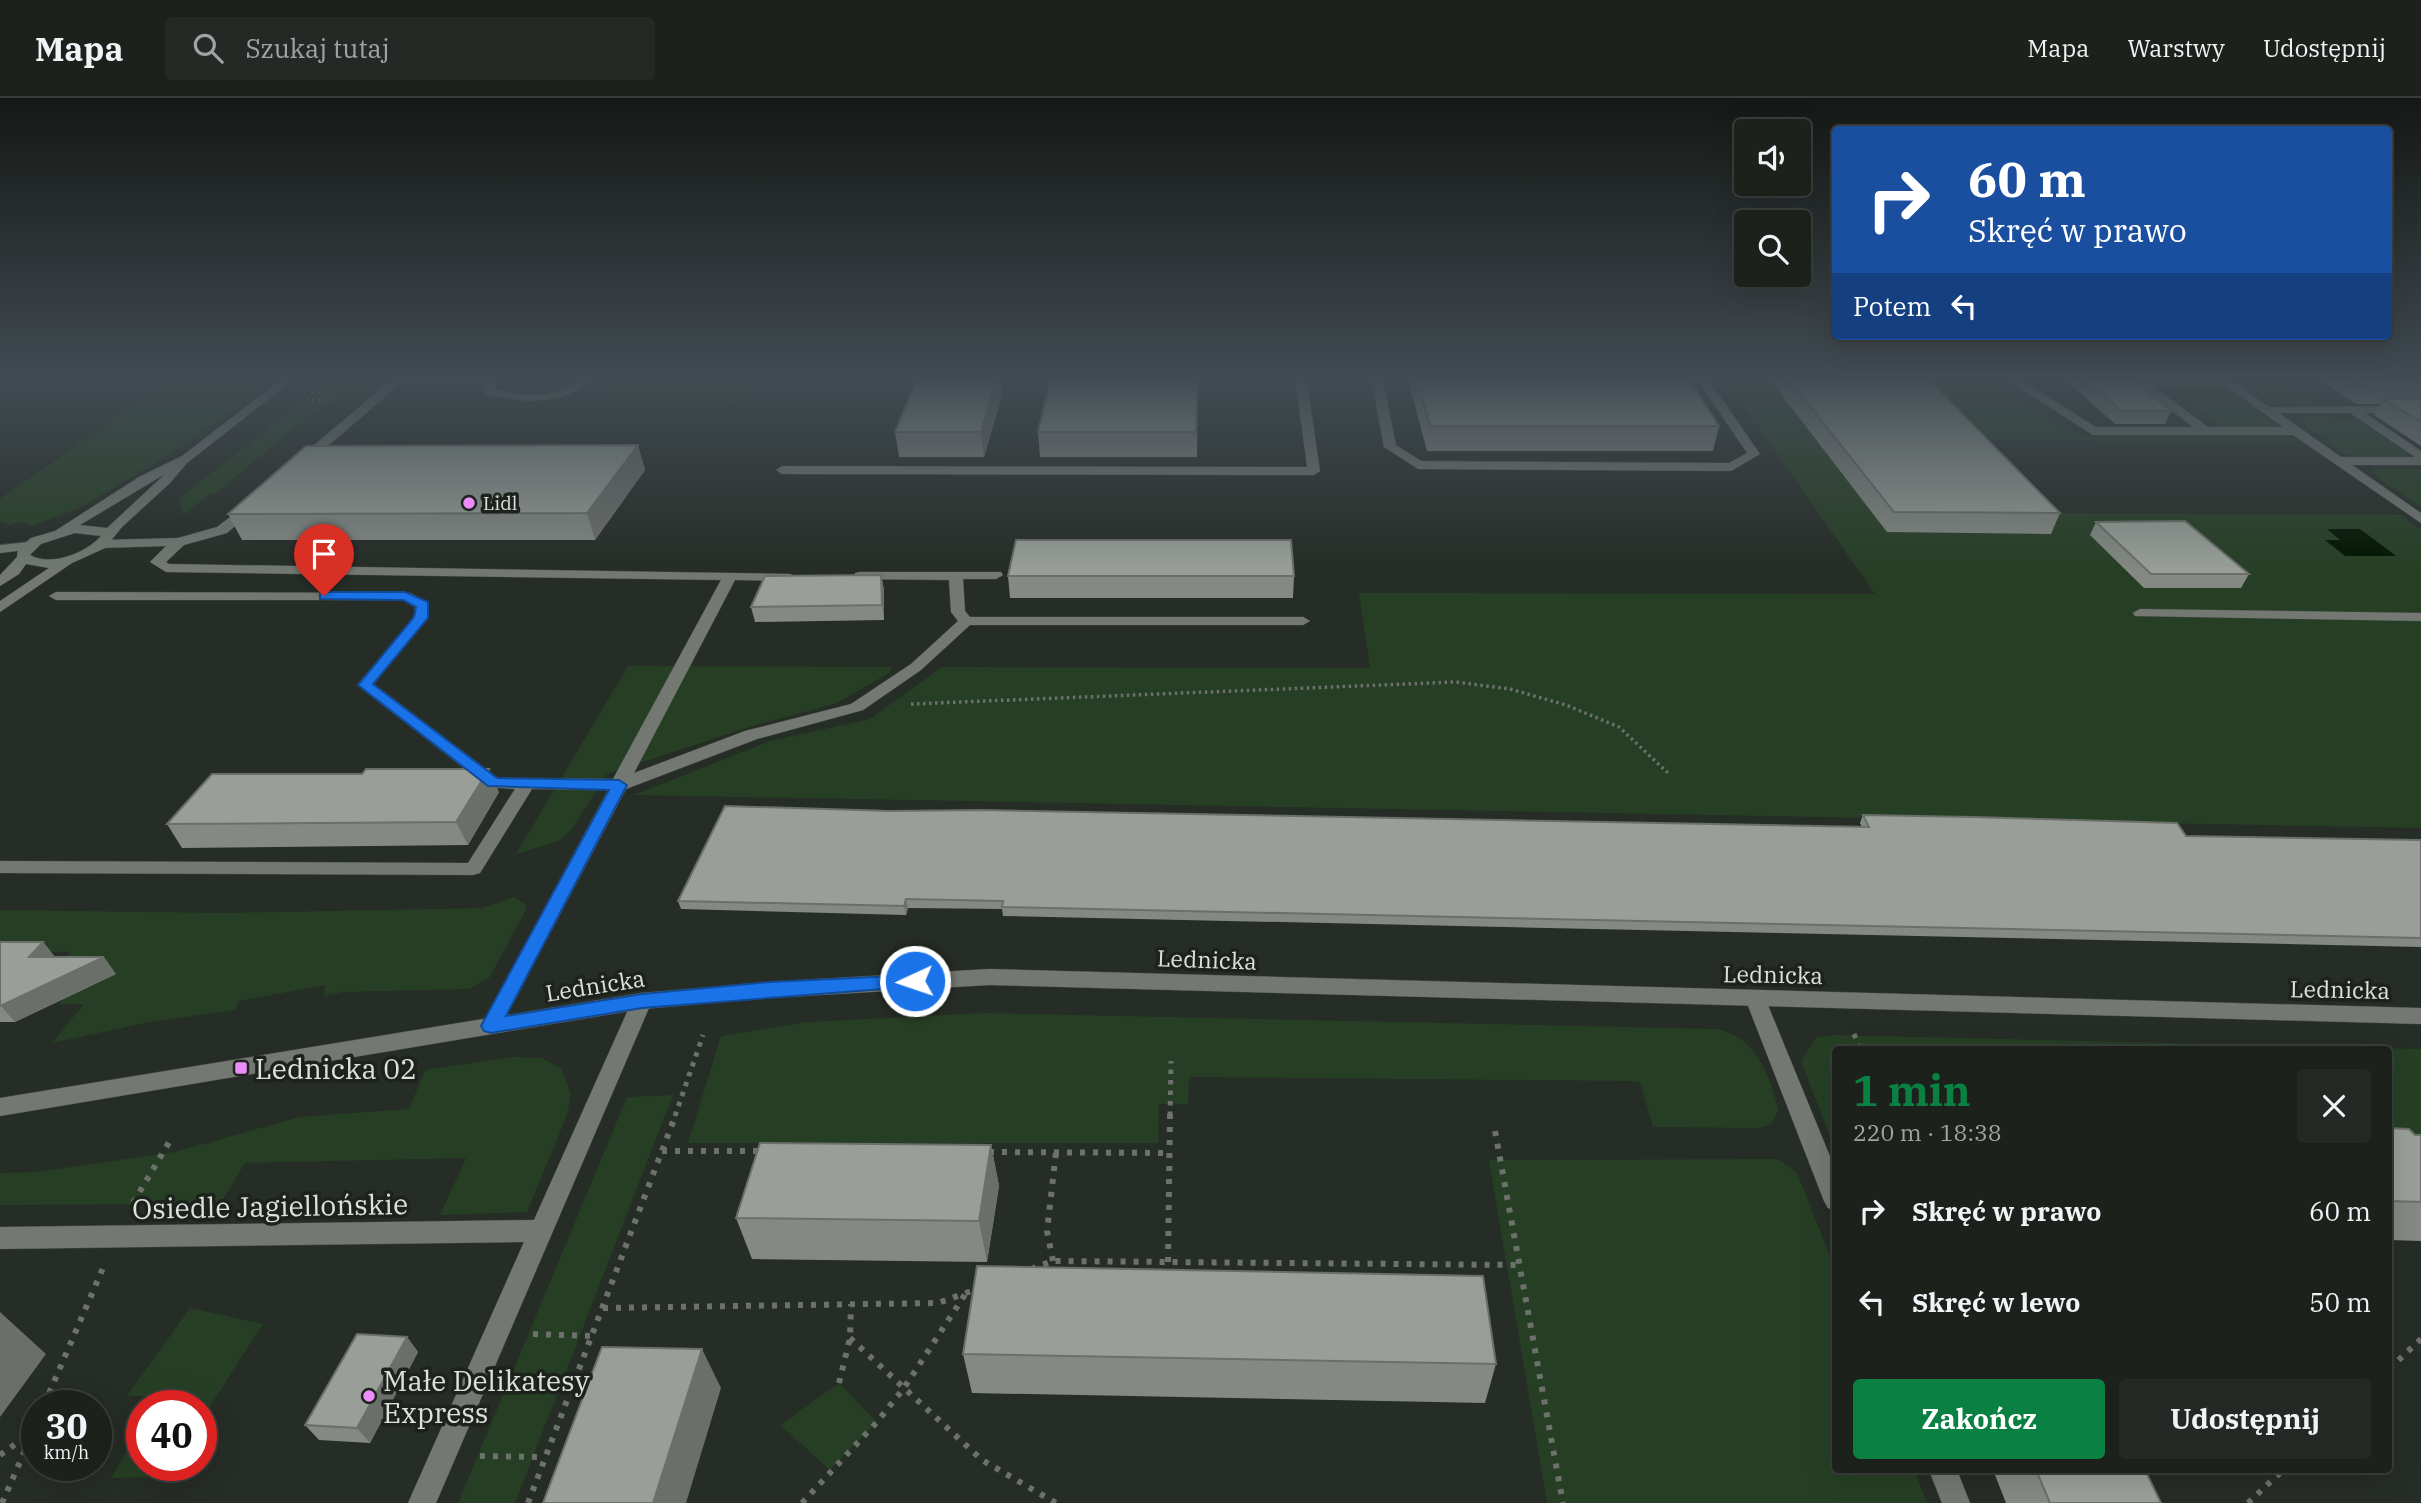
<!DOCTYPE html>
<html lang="pl">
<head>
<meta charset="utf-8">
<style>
  body { margin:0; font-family:"IBM Plex Serif",serif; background:#252925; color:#f1f3f6; height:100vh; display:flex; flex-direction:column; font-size:26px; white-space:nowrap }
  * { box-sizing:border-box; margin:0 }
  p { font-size:23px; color:#a0a3a3 }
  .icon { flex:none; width:38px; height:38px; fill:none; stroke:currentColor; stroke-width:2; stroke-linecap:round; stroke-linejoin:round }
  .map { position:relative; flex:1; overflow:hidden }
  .side { position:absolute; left:1832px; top:948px; width:560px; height:427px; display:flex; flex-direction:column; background:#1c211c; border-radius:7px; box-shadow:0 7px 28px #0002,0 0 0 2px #3a3e3b }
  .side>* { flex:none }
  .guide { position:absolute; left:1832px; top:28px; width:560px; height:214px; border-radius:7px; box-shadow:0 7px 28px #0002,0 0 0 2px #3a3e3b; background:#1a4fa0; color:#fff; overflow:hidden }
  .fabs { position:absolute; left:1734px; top:21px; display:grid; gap:14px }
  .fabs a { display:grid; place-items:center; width:77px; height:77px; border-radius:7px; background:#1c211c; box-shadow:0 7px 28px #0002,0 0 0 2px #3a3e3b; font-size:35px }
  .speed { position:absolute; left:21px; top:1292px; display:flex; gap:14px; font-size:35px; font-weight:700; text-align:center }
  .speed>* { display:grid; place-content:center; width:91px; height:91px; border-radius:50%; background:#1c211c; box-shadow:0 7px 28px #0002,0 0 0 2px #3a3e3b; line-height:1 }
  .speed small { font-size:18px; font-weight:400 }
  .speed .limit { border:10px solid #d22; background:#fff; color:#111 }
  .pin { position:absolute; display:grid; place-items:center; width:60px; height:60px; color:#fff; margin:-72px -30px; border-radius:50% 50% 50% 0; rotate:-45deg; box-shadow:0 0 7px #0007 }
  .pin .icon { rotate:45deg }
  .me { position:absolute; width:77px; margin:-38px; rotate:267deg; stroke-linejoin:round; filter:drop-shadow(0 0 5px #0008) }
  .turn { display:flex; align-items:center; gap:24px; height:147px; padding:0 21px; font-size:32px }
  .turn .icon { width:91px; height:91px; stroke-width:2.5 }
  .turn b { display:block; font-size:49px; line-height:60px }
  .then { display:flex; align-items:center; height:66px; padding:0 21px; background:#0003; gap:14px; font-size:26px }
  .round { display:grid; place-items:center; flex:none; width:74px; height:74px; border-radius:7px; background:#252925 }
  .headline { display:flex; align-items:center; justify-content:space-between; height:119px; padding:0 21px }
  h1 { font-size:42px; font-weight:700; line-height:52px; color:#0b8043 }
  .cta { display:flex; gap:14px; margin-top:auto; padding:14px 21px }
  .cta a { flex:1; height:80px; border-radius:7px; background:#0b8043; color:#fff; font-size:28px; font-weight:700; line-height:80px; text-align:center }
  .cta a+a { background:#252925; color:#f1f3f6 }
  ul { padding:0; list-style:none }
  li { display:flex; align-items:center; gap:21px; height:91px; padding:0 21px }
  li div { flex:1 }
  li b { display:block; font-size:26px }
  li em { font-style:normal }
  header { display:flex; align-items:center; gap:42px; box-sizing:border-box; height:98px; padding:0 35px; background:#1c211c; border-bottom:2px solid #3a3e3b }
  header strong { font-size:33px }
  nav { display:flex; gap:38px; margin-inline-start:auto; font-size:24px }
  .search { width:490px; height:63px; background:#252925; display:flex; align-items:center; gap:18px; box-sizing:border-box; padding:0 24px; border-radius:7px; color:#a0a3a3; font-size:26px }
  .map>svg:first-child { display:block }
  .green { fill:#263f24 }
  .water { fill:#011400 }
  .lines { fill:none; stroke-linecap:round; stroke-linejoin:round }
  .service-casing { stroke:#454945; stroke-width:1 }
  .minor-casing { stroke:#454945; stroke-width:1 }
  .tertiary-casing { stroke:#454945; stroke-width:1 }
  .path-far2 { stroke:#6c716c; stroke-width:3.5; stroke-dasharray:2.5 3.5; stroke-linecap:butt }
  .path-far1 { stroke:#6c716c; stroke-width:5; stroke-dasharray:4.5 6; stroke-linecap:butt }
  .path { stroke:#6c716c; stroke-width:6; stroke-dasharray:5 8; stroke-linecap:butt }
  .service { fill:#737972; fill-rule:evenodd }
  .minor { fill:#737972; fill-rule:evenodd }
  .tertiary { fill:#737972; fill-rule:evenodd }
  .wall { fill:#848983 }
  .shaded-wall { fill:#6b6f6a }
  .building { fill:#999f98; stroke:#6b6f6a; stroke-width:2 }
  .route { fill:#1a73e8; stroke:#114b97; stroke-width:2 }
  .poi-dot { fill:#ec8cfa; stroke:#1d221c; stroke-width:2.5 }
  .labels { text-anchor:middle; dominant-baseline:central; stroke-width:7; stroke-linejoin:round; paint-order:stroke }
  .far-poi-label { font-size:19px; fill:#dde1dd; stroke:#1d221c; text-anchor:start }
  .street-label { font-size:23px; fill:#dde1dd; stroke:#1d221c }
  .near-poi-label { font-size:28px; fill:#dde1dd; stroke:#1d221c; text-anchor:start }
  .near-street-label { font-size:28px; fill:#dde1dd; stroke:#1d221c }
</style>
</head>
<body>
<header>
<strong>Mapa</strong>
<div class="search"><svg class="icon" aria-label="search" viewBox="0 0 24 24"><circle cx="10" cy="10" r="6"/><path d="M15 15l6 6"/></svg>Szukaj tutaj</div>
<nav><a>Mapa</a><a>Warstwy</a><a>Udostępnij</a></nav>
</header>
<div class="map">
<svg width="2421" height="1405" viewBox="0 0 2421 1405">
  <rect width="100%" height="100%" fill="#262c26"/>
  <!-- green -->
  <path class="green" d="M 177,278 L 276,278 L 188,345 L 84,408 L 32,428 L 21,424 L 6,428 L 8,425 L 0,424 L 0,401 Z
    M 343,278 L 385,278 L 355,300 L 308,301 Z
    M 626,278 L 763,278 L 736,304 L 608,300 Z
    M 1723,278 L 1988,278 L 2004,293 L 2082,339 L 2295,340 L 2300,344 L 1977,342 L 2047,415 L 2401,417 L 2421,432 L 2421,730 L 634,697 L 770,643 L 870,621 L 942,569 L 1370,570 L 1359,495 L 1875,496 Z
    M 2286,286 L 2319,305 L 2275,305 L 2251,287 Z
    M 2210,288 L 2229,293 L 2278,328 L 2272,330 L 2223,330 L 2169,289 Z
    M 303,304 L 326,304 L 216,395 L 209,397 L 183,417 L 179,400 Z
    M 2302,320 L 2354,321 L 2362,324 L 2408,355 L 2408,358 L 2356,358 L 2345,356 L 2300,323 Z
    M 2376,371 L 2421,371 L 2421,409 L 2377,379 L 2372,373 Z
    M 628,568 L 893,569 L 889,575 L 837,605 L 749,629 L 607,676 L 572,731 L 559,743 L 516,756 Z
    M 514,799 L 525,806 L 526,812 L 489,880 L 469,891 L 343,894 L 324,898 L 325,887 L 239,903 L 235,912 L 150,924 L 52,945 L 84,906 L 59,906 L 89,871 L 57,869 L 70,854 L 0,853 L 0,812 L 222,815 L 482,810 Z
    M 985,915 L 1718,931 C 1726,934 1736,937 1743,943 C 1762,958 1774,990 1778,1013 L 1771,1026 L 1759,1030 L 1653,1029 L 1640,984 L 1634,983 L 1189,979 L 1188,1006 L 1159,1006 L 1158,1045 L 688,1045 L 721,938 L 808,924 Z
    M 1835,937 L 2421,951 L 2421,1057 L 2389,1055 L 2389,952 L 1836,952 L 1836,1041 L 1831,1041 L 1801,963 L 1816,940 Z
    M 512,959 L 542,960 L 562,971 L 571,997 L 567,1017 L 527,1114 L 440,1117 L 466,1060 L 245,1065 L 220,1106 L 0,1107 L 0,1075 L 36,1074 L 175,1054 L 299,1019 L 409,1011 L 425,972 Z
    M 673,997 L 515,1405 L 458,1405 L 627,999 Z
    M 1778,1061 L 1797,1075 L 1836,1173 L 1836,1372 L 1914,1372 L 1927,1405 L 1547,1405 L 1489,1062 Z
    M 190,1210 L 263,1226 L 201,1322 L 201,1307 L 154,1307 L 158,1298 L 127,1298 Z
    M 839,1285 L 877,1324 L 830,1372 L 780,1327 Z
    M 142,1328 L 142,1367 L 173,1367 L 165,1379 L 111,1380 Z"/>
  <!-- water -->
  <path class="water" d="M 2327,431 L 2360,431 L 2396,458 L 2345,458 L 2325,442 L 2340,442 Z"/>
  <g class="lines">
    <!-- service casing -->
    <g class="service-casing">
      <path id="service" d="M 396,278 L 516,278 L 496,285 L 495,292 C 516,296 541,300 562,292 C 576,287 582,278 597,278 C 566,308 525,306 485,296 L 485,286 L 400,286 L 308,365 L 300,365 L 300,359 Z
        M 1295,278 L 1306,278 L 1320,373 L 1314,377 L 782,376 L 776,372 L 782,368 L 1307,369 Z
        M 1371,278 L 1382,278 L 1396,347 L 1421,363 L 1729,365 L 1747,355 L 1695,278 L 1706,278 L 1760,356 L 1731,373 L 1418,371 L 1384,349 Z
        M 2001,278 L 2014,278 L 2096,329 L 2193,329 L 2127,278 L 2139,278 L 2144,282 L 2215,281 L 2213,278 L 2225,278 L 2269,309 L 2421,308 L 2421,314 L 2365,315 L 2421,353 L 2421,367 L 2352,367 L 2421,415 L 2421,425 L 2293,337 L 2093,337 ZM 2224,287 L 2283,329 L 2208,329 L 2153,288 ZM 2279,315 L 2350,315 L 2415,359 L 2341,359 Z
        M 251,403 L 256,404 L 256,410 L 227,435 L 184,447 L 166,464 L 169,466 L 791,476 L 793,479 L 786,483 L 735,482 L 634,675 L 745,633 L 851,606 L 911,566 L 958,523 L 951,514 L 949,482 L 855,481 L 855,475 L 860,474 L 1001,474 L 1003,477 L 996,481 L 963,481 L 965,513 L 970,519 L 1303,519 L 1310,523 L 1303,527 L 970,527 L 921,572 L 863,612 L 757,641 L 626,691 L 498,934 L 491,936 L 484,934 L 481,928 L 608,692 L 532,691 L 480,775 L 473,777 L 0,775 L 0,763 L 468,765 L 515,691 L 488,689 L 357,587 L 414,519 L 415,509 L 402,502 L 56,502 L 49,498 L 56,494 L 410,495 L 428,504 L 428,520 L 374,586 L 498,680 L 613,681 L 721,482 L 166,474 L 150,464 L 166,448 L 101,450 L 94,446 L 101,442 L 178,440 L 217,429 Z
        M 28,444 L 35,448 L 33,451 L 0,455 L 0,447 Z
        M 2140,511 L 2421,515 L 2421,523 L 2135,518 L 2133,515 Z"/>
    </g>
    <!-- minor casing -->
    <g class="minor-casing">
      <path id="minor" d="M 1755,892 L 1762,895 L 1765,900 L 1836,1073 L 1836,1113 L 1828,1110 L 1824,1103 L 1745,900 L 1748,895 Z
        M 642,895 L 649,897 L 652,903 L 436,1405 L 408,1405 L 524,1144 L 0,1151 L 0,1129 L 534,1122 L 632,903 L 635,897 Z
        M 1929,1372 L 1957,1372 L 1970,1405 L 1942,1405 Z"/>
    </g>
    <!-- tertiary casing -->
    <g class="tertiary-casing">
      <path id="tertiary" d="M 286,278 L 298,278 L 187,365 L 170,385 L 122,429 L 105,450 L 72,465 L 0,514 L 0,503 L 49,470 L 26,466 L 19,476 L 0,488 L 0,477 L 17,459 L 18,451 L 31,440 L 55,433 L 139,379 L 182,358 ZM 165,376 L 107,430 L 80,427 ZM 75,435 L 101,438 C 86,455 51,469 30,457 L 41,446 Z
        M 989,871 L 2421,910 L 2421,926 L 989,887 L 769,900 L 642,911 L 0,1018 L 0,1000 L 642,895 L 769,884 Z"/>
    </g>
    <!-- path-far2 -->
    <path class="path-far2" d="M 311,295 L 339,278
      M 306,302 L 335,302
      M 911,606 L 1456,584 L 1510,591 L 1566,607 L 1619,629 L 1668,675"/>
    <!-- path-far1 -->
    <path class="path-far1" d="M 1854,936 L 1860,952
      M 675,1018 L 703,937
      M 1170,1018 L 1171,963"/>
    <!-- path -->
    <path class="path" d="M 1495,1033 L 1563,1405
      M 662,1053 L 763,1053
      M 989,1054 L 1170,1055
      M 133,1105 L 171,1041
      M 1053,1163 L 1047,1133 L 1056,1054
      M 1168,1164 L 1170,1016
      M 1031,1171 L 1053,1163 L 1519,1167
      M 603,1210 L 938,1205 L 977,1191
      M 533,1236 L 592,1238
      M 850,1240 L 982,1362 L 1056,1405
      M 2389,1271 L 2421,1241
      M 839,1285 L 850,1240 L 851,1206
      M 44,1307 L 103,1170
      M 0,1357 L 31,1335
      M 480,1358 L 545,1359
      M 2,1405 L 37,1325
      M 528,1405 L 676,1016
      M 802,1405 L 877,1324 L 904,1290 L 966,1195
      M 2248,1405 L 2283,1372"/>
    <!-- service -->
    <use href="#service" class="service"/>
    <!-- minor -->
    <use href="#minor" class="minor"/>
    <!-- tertiary -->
    <use href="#tertiary" class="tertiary"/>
  </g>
  <!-- wall -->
  <path class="wall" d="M 1198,278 L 1197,359 L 1040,359 L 1038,334 Z
    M 1407,278 L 1687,278 L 1719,328 L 1713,353 L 1427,353 Z
    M 1767,278 L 1925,278 L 2060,415 L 2051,436 L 1887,434 Z
    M 2061,278 L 2128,278 L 2171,313 L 2165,326 L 2115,326 Z
    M 2313,278 L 2421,278 L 2421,348 L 2374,317 L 2380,306 L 2356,306 Z
    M 1002,297 L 984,359 L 899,359 L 895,334 Z
    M 638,347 L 645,372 L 595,442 L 242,442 L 228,416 Z
    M 2096,424 L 2249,476 L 2241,490 L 2144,490 L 2090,437 Z
    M 881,477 L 884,492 L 884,522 L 755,524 L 751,509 Z
    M 1008,478 L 1294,478 L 1293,500 L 1010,500 Z
    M 362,676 L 499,694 L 468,747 L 182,750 L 167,726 Z
    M 890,713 L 1862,729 L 1860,725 L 1863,717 L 2186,738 L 2421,742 L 2421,849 L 1003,818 L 1002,811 L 908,810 L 906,817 L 681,811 L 678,803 Z
    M 0,844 L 43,844 L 55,859 L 116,876 L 15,924 L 0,924 Z
    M 2389,1030 L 2415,1037 L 2421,1037 L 2421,1143 L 2389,1142 Z
    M 991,1047 L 999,1088 L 987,1164 L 752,1161 L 736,1120 Z
    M 407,1239 L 418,1254 L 370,1345 L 319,1342 L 305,1327 Z
    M 963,1256 L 1496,1266 L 1485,1305 L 972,1295 Z
    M 1993,1372 L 2145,1372 L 2161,1405 L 2006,1405 Z"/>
  <!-- shaded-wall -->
  <path class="shaded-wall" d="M 998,278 L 1000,278 L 1002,297 L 984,359 L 981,334 Z
    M 638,347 L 645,372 L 595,442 L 587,415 Z
    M 881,477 L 884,492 L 884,522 L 882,507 Z
    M 489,671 L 499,694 L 468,747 L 456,724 Z
    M 906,801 L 908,810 L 906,817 L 904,808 Z
    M 43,844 L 56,860 L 29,859 Z
    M 104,859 L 116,876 L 15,924 L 1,908 Z
    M 991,1047 L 999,1088 L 987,1164 L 979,1123 Z
    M 0,1214 L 46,1256 L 0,1319 Z
    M 407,1239 L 418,1254 L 370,1345 L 357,1330 Z
    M 702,1251 L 721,1290 L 686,1405 L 653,1405 Z"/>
  <!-- building -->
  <path class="building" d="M 918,278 L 998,278 L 981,334 L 895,334 Z
    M 1051,278 L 1198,278 L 1196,334 L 1038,334 Z
    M 1416,278 L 1687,278 L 1719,328 L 1430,328 Z
    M 1786,278 L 1925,278 L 2060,415 L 1894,414 Z
    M 2081,278 L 2128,278 L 2171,313 L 2121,313 Z
    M 2348,278 L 2421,278 L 2421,289 L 2365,289 Z
    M 2421,300 L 2421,324 L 2383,301 Z
    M 638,347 L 587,415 L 228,416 L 306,348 Z
    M 2185,423 L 2249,476 L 2151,476 L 2096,424 Z
    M 1016,442 L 1291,442 L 1294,478 L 1008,478 Z
    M 881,477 L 882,507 L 751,509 L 765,478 Z
    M 366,671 L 489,671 L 456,724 L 167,726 L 212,676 L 362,676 Z
    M 725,708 L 890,713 L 981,712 L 1869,729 L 1863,717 L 1972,719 L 2177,725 L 2186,738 L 2421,742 L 2421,840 L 1002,809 L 1003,803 L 906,801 L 904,808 L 678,803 Z
    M 0,844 L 43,844 L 29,859 L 104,859 L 0,908 Z
    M 2389,1030 L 2409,1031 L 2415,1037 L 2421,1037 L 2421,1104 L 2389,1103 Z
    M 760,1045 L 991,1047 L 979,1123 L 736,1120 Z
    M 977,1168 L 1483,1178 L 1496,1266 L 963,1256 Z
    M 357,1236 L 407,1239 L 357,1330 L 305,1327 Z
    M 602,1249 L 702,1251 L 653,1405 L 543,1405 Z
    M 2036,1372 L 2145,1372 L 2161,1405 L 2050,1405 Z"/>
  <!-- sky -->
  <linearGradient id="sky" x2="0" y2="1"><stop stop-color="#151815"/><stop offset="0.59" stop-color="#414b52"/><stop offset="1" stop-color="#414b52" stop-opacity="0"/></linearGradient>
  <rect width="2421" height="475" fill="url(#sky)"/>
  <!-- route -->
  <path class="route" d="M 324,494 L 405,494 L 428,504 L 428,520 L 373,586 L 497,680 L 619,682 L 627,687 L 506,918 L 642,896 L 769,884 L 915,877 L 921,879 L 924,883 L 921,888 L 642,910 L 491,935 L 484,933 L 481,928 L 609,692 L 488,688 L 358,587 L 414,519 L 416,509 L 403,502 L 320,501 L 320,495 Z"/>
  <!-- markers -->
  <g class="poi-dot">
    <circle cx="469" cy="405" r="7"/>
    <rect x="234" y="963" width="14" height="14" rx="3.5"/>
    <circle cx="369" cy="1298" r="7"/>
  </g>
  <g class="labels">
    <!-- far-poi labels -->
    <g class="far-poi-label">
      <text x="483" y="405">Lidl</text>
    </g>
    <!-- street labels -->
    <g class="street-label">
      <text transform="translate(1207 861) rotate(2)">Lednicka</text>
      <text transform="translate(1773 876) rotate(1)">Lednicka</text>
      <text transform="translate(595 887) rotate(-9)">Lednicka</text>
      <text transform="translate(2340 891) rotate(1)">Lednicka</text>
    </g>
    <!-- near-poi labels -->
    <g class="near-poi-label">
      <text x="255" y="970">Lednicka 02</text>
      <text x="383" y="1282">Małe Delikatesy<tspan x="383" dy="32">Express</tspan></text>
    </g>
    <!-- near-street labels -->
    <g class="near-street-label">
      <text transform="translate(270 1108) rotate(-1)">Osiedle Jagiellońskie</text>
    </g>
  </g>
</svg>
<div class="fabs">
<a><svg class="icon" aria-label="sound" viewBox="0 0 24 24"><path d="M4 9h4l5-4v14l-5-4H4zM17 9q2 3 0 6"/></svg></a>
<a><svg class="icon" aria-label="search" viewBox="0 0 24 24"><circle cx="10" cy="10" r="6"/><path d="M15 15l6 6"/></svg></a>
</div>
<div class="speed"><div>30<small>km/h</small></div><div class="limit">40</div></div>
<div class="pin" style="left:324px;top:498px;background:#d93025"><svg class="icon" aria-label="arrive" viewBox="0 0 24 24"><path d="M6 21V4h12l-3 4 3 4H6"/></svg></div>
<svg class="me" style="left:915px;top:883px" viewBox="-20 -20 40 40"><circle r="17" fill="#1a73e8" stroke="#fff" stroke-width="3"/><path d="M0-11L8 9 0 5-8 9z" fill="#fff"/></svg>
<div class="guide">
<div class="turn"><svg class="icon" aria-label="right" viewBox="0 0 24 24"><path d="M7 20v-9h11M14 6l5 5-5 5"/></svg><div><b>60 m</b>Skręć w prawo</div></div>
<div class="then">Potem<svg class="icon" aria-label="left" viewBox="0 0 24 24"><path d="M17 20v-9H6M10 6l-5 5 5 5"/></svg></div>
</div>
<section class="side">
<div class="headline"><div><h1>1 min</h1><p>220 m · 18:38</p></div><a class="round"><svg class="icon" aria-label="close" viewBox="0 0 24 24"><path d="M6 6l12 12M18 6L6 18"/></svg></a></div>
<ul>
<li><svg class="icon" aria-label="right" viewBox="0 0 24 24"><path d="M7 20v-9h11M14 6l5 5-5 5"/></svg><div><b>Skręć w prawo</b></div><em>60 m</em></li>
<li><svg class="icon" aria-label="left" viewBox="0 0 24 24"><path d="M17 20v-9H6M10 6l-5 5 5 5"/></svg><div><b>Skręć w lewo</b></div><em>50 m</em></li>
</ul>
<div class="cta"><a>Zakończ</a><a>Udostępnij</a></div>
</section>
</div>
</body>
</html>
